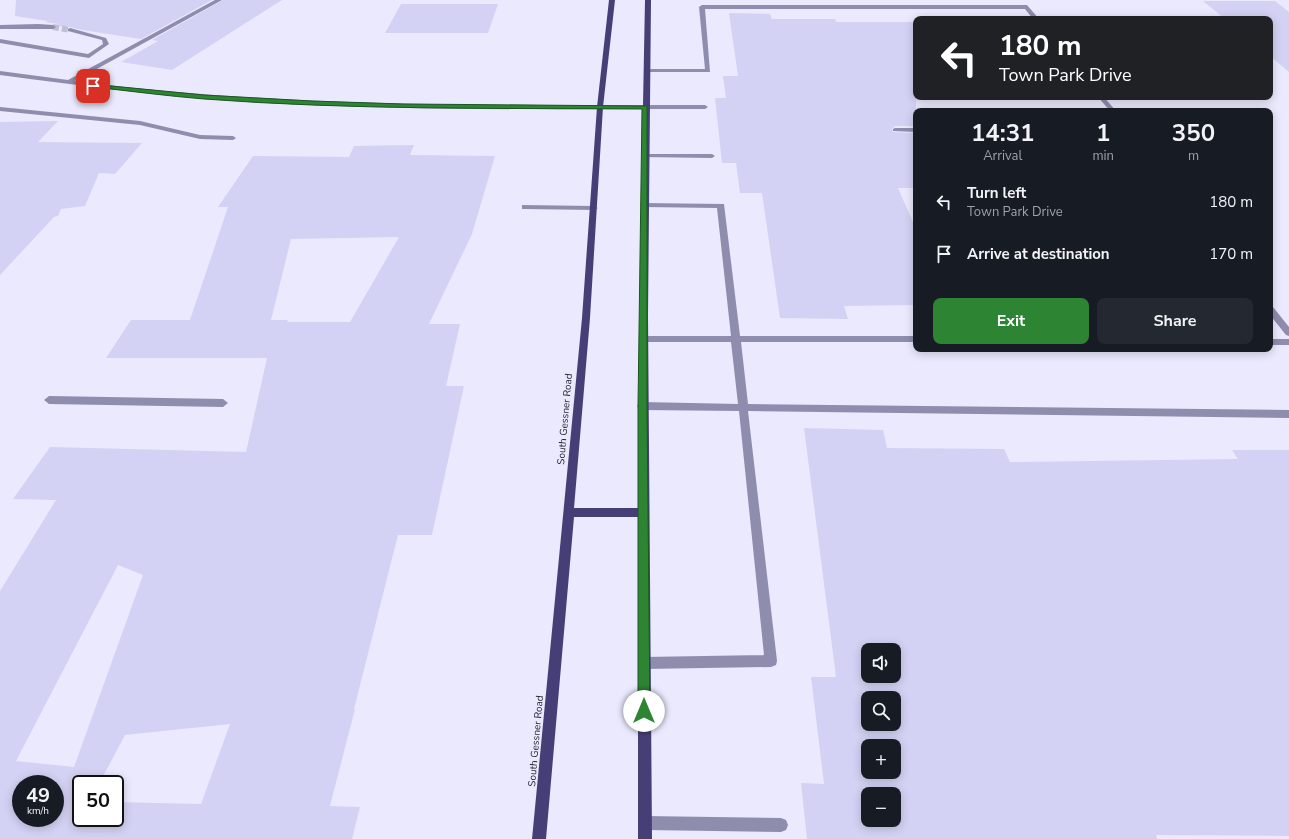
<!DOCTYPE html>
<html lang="en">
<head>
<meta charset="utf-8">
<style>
  body { margin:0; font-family:"Nunito Sans",sans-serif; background:#242831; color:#f1f3f6; height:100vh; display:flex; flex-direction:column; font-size:15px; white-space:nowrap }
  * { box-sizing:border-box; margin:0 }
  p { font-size:13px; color:#9ea1a6 }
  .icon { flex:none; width:22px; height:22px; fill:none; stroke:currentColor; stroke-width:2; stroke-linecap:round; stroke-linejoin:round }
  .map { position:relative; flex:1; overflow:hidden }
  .details { position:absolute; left:913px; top:108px; width:360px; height:244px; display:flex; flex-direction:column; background:#171b24; border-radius:8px; box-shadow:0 2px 10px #0003 }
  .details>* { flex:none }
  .hud { position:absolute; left:913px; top:16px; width:360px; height:84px; border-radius:8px; box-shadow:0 2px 10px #0003; background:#202124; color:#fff; overflow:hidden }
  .controls { position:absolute; left:861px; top:643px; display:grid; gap:8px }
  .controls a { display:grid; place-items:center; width:40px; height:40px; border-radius:8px; background:#171b24; box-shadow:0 2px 10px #0003; font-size:20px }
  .speed { position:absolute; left:12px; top:775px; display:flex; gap:8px; font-size:20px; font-weight:700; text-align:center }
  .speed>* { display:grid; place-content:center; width:52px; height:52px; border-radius:50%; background:#171b24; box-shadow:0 2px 10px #0003; line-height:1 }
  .speed small { font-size:10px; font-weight:400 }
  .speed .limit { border:2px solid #111; border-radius:6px; background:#fff; color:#111 }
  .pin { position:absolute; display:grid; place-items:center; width:34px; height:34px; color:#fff; margin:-17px; border-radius:8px; box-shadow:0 2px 6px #0006 }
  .me { position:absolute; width:44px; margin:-22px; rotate:0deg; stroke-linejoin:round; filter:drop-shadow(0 0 3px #0008) }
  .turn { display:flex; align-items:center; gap:14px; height:84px; padding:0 20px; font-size:18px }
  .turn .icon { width:52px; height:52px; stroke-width:2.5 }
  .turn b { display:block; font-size:28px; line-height:34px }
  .eta { display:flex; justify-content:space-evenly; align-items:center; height:68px; text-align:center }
  .eta b { font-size:24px; font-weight:700; line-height:28px }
  .button { display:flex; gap:8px; margin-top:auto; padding:8px 20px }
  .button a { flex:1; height:46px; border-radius:8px; background:#2d8534; color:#fff; font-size:16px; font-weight:700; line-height:46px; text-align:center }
  .button a+a { background:#242831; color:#f1f3f6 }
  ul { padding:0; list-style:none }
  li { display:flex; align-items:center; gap:12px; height:52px; padding:0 20px }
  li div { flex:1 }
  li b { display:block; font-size:15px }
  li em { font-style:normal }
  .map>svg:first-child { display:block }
  .building { fill:#d4d2f4; fill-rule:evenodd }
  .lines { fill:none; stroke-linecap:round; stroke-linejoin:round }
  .minor-tunnel { stroke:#c1c0d2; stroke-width:6; stroke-dasharray:6 3; stroke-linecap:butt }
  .minor { fill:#8e8dae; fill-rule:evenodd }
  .major { fill:#463f77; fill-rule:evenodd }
  .route { fill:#2d8534; stroke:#1d5622 }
  .labels { text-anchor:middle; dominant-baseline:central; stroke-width:3; stroke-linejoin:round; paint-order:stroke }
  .street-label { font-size:10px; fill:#1b1a26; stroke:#eae9fd }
</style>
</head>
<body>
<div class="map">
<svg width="1289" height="839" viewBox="0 0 1289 839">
  <rect width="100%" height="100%" fill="#eae9fd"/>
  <!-- building -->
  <path class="building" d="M 16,0 L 212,0 L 141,39 L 82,30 L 70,27 L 57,26 L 59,24 L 45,22 L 48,21 L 15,16 Z
    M 223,0 L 282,0 L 172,70 L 121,62 L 158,41 L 152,40 Z
    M 1203,1 L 1275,1 L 1289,12 L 1289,72 L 1270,56 L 1270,19 L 1225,19 Z
    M 401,4 L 498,4 L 488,33 L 385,33 Z
    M 729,13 L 770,14 L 772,19 L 835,19 L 836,22 L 916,22 L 916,126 L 895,126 L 892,129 L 893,132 L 916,133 L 916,188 L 898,188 L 916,229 L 916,305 L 844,306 L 848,319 L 780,318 L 762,193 L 740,193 L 736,163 L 722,163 L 715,98 L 726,98 L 723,76 L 738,76 Z
    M 58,121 L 38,142 L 142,143 L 115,174 L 99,173 L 85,206 L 61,209 L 58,216 L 54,217 L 0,275 L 0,122 Z
    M 414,145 L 410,155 L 495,156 L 472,234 L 429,324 L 460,324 L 446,386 L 464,386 L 432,535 L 398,535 L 354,709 L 355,709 L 330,806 L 360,807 L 352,839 L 0,839 L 0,591 L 56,500 L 13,499 L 50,447 L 246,452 L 267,358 L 106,358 L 131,320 L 190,320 L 228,207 L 218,207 L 253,156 L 349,157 L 354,146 ZM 399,237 L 350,322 L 287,322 L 288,320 L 271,320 L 291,239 ZM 118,565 L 143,575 L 74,767 L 16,761 ZM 230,724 L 201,804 L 115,802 L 115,818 L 81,818 L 81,784 L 99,784 L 125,735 ZM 21,784 L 55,784 L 55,818 L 21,818 Z
    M 804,428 L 883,430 L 887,448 L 1004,449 L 1010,462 L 1238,459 L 1232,450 L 1289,450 L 1289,836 L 1156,835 L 1157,839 L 807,839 L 801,783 L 824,784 L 811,677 L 836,677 ZM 868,650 L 894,650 L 894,676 L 868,676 ZM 868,698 L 894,698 L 894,724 L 868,724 ZM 868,746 L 894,746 L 894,772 L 868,772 ZM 868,794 L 894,794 L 894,820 L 868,820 Z"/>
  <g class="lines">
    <!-- minor-tunnel -->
    <path class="minor-tunnel" d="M 53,27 L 70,30"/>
    <!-- minor -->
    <path class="minor" d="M 215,0 L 222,0 L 75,81 C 284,108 495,105 705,105 L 708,107 L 705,109 C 559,109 414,111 268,103 C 178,98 89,87 0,75 L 0,71 L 68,80 Z
      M 702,5 L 1027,5 L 1039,19 L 1033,19 L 1025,9 L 705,9 L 710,72 L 644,72 L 644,70 L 646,69 L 705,69 L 699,7 Z
      M 38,24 L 53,25 L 56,27 L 53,29 L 0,29 L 0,25 Z
      M 70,28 L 106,38 L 109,44 L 89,58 L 0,43 L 0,39 L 88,54 L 103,44 L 102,40 L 68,31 L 68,29 Z
      M 1098,97 L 1104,97 L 1116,111 L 1110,111 Z
      M 0,107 L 140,121 L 200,135 L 233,136 L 236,138 L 233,140 L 200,139 L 140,125 L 0,111 Z
      M 895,128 L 916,128 L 916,132 L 893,131 L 893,129 Z
      M 644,154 L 712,154 L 715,156 L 712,158 L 642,157 L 642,155 Z
      M 641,203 L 724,204 L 740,336 L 916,336 L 916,342 L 741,342 L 748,404 L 1289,410 L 1289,418 L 748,411 L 777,661 L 776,665 L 771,667 L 644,669 L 639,667 L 638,663 L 639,659 L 644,657 L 764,655 L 739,411 L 642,410 L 639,409 L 637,406 L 639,403 L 642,402 L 738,404 L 731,342 L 644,342 L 639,339 L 644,336 L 731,336 L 717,208 L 644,207 L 640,205 Z
      M 522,205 L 594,206 L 598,208 L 594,210 L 525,209 L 522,209 Z
      M 1270,306 L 1273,307 L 1289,327 L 1289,336 L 1286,335 L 1270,315 Z
      M 1270,339 L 1289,339 L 1289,345 L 1270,345 Z
      M 49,396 L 223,399 L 228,403 L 223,407 L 49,404 L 44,400 Z
      M 645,816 L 781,818 L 786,820 L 788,825 L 786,830 L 781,832 L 645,830 L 640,828 L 638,823 L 640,818 Z"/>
    <!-- major -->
    <path class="major" d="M 609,0 L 615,0 L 603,107 L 590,318 L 574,508 L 638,508 L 641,210 L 645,0 L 651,0 L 648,315 L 652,839 L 638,839 L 638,517 L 574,517 L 546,839 L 532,839 L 582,318 L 597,107 Z"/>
  </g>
  <!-- route -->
  <path class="route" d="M 91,84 L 204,95 L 312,101 L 403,104 L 647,106 L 647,406 L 650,711 L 648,715 L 644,717 L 640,715 L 638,711 L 638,406 L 642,109 C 496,108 350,110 204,99 C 167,96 130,91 93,87 L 91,87 Z"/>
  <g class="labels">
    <!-- street labels -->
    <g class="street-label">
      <text transform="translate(565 419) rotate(-85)">South Gessner Road</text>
      <text transform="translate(536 741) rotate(-85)">South Gessner Road</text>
    </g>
  </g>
</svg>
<div class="controls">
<a><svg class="icon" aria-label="sound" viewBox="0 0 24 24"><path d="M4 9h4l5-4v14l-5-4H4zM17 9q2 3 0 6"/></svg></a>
<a><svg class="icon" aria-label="search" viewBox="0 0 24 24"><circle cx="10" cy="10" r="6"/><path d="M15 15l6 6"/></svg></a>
<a>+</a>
<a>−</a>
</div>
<div class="speed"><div>49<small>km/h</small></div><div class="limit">50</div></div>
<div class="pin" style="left:93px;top:86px;background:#d93025"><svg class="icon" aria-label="arrive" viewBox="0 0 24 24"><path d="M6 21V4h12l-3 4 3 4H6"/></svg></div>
<svg class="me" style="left:644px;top:711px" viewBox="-20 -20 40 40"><circle r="19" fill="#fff"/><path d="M0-13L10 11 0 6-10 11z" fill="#2d8534"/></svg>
<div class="hud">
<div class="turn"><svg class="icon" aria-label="left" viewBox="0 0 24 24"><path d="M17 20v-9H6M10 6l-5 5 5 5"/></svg><div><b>180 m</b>Town Park Drive</div></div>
</div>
<section class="details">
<div class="eta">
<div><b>14:31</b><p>Arrival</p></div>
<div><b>1</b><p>min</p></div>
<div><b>350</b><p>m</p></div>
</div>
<ul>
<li><svg class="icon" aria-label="left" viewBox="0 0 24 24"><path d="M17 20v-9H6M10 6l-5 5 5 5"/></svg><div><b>Turn left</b><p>Town Park Drive</p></div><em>180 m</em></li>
<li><svg class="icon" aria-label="arrive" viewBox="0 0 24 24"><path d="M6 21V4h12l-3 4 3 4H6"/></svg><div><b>Arrive at destination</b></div><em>170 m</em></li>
</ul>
<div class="button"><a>Exit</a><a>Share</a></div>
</section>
</div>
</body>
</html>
